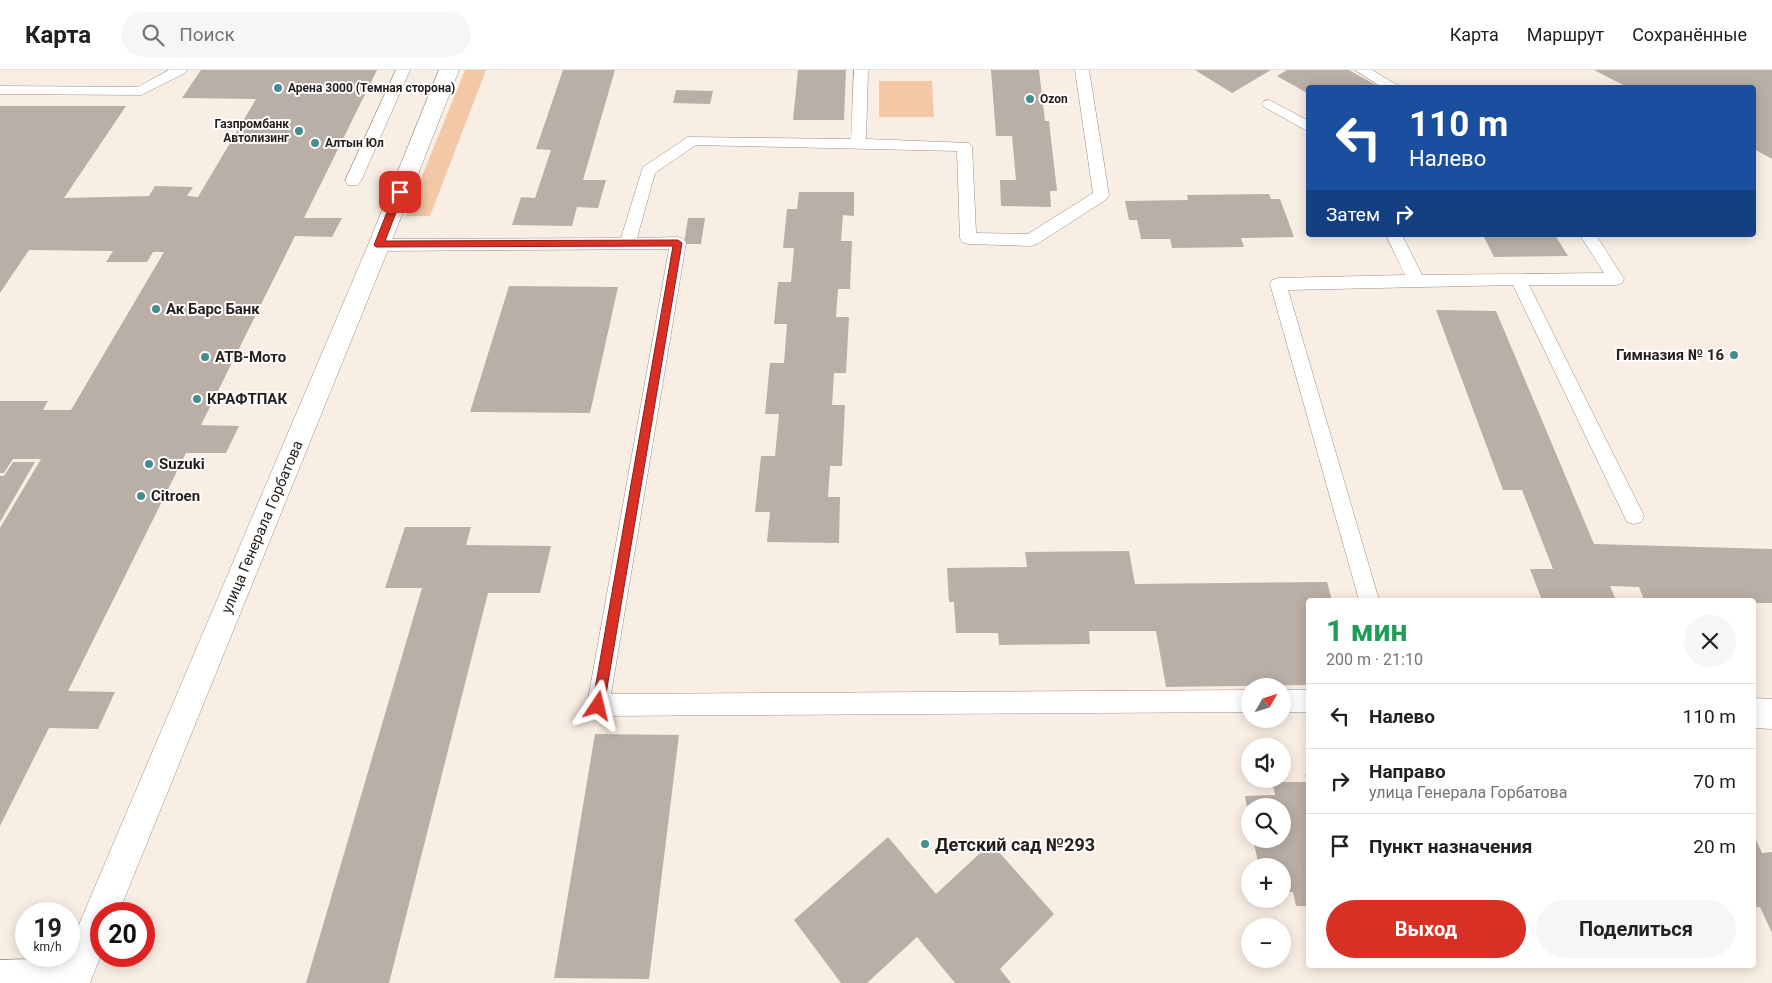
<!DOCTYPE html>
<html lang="ru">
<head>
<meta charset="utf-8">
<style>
  body { margin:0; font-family:Roboto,sans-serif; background:#f6f6f6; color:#202124; height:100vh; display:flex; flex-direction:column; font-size:19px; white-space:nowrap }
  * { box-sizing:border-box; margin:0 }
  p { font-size:16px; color:#757577 }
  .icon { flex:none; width:28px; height:28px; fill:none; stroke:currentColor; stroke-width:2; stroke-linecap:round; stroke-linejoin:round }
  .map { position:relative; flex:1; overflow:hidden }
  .panel { position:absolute; left:1306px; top:528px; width:450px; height:370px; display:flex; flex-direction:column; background:#fff; border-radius:5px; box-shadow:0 2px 12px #0003 }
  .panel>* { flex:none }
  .top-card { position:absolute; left:1306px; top:15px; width:450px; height:152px; border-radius:5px; box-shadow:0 2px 12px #0003; background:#1a4fa0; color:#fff; overflow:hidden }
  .needle { width:32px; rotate:51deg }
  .buttons { position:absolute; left:1241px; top:608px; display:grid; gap:10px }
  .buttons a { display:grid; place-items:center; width:50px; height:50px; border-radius:50%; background:#fff; box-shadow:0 2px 12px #0003; font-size:25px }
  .speed { position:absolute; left:15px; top:832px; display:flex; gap:10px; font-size:25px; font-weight:700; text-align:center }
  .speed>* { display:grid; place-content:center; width:65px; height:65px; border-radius:50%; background:#fff; box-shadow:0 2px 12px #0003; line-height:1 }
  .speed small { font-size:12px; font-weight:400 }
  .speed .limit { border:8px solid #d22; background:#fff; color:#111 }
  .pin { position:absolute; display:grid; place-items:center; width:42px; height:42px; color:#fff; margin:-21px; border-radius:10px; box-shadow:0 2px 8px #0006 }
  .me { position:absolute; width:55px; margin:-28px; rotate:10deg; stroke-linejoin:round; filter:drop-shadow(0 0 4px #0008) }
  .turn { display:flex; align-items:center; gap:18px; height:105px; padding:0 20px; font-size:22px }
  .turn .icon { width:65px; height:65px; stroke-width:2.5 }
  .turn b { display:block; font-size:35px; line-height:42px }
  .then { display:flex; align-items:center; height:48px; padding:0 20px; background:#0003; gap:10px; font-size:19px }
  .round { display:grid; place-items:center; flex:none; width:52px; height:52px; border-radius:26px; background:#f6f6f6 }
  .headline { display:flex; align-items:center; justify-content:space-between; height:85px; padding:0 20px }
  h1 { font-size:30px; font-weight:700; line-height:38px; color:#1e9e55 }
  .action { display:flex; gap:10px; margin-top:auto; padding:10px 20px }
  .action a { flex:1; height:58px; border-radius:30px; background:#d93025; color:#fff; font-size:20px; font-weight:700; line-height:58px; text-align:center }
  .action a+a { background:#f6f6f6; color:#202124 }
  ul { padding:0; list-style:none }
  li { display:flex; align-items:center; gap:15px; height:65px; padding:0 20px; border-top:1px solid #e0e0e0 }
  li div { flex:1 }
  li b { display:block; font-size:19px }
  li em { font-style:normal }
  header { display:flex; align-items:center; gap:30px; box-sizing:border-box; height:70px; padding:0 25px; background:#fff; border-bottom:1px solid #e0e0e0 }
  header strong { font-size:24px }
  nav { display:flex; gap:28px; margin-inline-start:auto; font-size:18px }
  .search { width:350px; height:45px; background:#f6f6f6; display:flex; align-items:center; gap:12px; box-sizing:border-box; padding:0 18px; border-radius:28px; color:#757577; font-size:19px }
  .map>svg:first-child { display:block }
  .green { fill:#f2c8a6 }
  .building { fill:#baafa6 }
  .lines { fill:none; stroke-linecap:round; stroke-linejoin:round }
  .lane-casing { stroke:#9a8f87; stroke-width:1 }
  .street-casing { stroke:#9a8f87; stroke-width:1 }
  .lane { fill:#fff; fill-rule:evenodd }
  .street { fill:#fff; fill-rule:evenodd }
  .route { fill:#d93025; stroke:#8d1f18 }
  .poi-dot { fill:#458d8e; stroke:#fffdfb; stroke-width:2 }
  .labels { text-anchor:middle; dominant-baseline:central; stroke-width:4; stroke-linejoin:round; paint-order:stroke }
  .far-poi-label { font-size:12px; font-weight:bold; fill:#231f1c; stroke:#fffdfb; text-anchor:start }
  .poi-label { font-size:15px; font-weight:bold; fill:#231f1c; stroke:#fffdfb; text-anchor:start }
  .street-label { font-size:15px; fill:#231f1c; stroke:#fffdfb }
  .near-poi-label { font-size:18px; font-weight:bold; fill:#231f1c; stroke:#fffdfb; text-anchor:start }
</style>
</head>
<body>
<header>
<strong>Карта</strong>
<div class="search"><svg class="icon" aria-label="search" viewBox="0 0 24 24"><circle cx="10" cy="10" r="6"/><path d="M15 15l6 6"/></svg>Поиск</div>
<nav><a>Карта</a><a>Маршрут</a><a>Сохранённые</a></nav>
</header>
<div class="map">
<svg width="1772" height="913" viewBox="0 0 1772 913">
  <rect width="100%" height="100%" fill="#f9eee4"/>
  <!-- green -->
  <path class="green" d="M 465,0 L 486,0 L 430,146 L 406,146 Z
    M 879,11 L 932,11 L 934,47 L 879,47 Z"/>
  <!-- building -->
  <path class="building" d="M 201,0 L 377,0 L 304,148 L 342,148 L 332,167 L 295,166 L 201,355 L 239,356 L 226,383 L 186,383 L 68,621 L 115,622 L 98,659 L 49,658 L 0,756 L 0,458 L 41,389 L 13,389 L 4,403 L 0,403 L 0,331 L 48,331 L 43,340 L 71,340 L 164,182 L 153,182 L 147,192 L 106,192 L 113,181 L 29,180 L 0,223 L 0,36 L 126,36 L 64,128 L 149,126 L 155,116 L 193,117 L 187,126 L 198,127 L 256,29 L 182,28 Z
    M 563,0 L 615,0 L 583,110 L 606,110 L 598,138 L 577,137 L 572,156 L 512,155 L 521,127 L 535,128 L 551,80 L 536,79 Z
    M 798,0 L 846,0 L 844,50 L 793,50 Z
    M 991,0 L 1039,0 L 1045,51 L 1049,51 L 1057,121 L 1050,121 L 1051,137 L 1001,136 L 1000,110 L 1016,110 L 1012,66 L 996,66 Z
    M 1195,0 L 1271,0 L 1232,23 Z
    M 1287,0 L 1349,0 L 1381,18 L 1309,18 L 1309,24 L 1277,6 Z
    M 1594,0 L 1772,0 L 1772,89 L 1754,79 L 1754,18 L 1629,18 Z
    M 676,20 L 713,21 L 710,34 L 673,33 Z
    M 799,122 L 854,122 L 854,146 L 843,145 L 841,171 L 852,171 L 850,219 L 838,219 L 836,247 L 849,247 L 846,303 L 834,303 L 832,335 L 845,335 L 842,396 L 830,396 L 828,427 L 840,427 L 839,473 L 767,472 L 770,442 L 755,442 L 761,386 L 775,386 L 779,344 L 765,344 L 770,293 L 784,293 L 787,254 L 774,254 L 778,212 L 791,212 L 794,178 L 783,178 L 787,139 L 797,139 Z
    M 1269,124 L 1271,129 L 1280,129 L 1294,167 L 1241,168 L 1244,177 L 1172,178 L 1170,169 L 1141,169 L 1137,150 L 1129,150 L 1125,131 L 1188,130 L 1187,125 Z
    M 688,148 L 705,148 L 701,174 L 684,174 Z
    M 1483,165 L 1555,165 L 1568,186 L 1494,187 Z
    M 509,216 L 618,217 L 590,343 L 470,342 Z
    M 1436,240 L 1496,241 L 1594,474 L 1772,479 L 1772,533 L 1754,533 L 1754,530 L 1644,530 L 1639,517 L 1610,516 L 1616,530 L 1542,530 L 1530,499 L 1553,499 L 1522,420 L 1503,420 Z
    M 13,392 L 35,392 L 0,452 L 0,406 L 4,406 Z
    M 405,457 L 471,457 L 466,475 L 551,476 L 540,523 L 488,523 L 389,913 L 306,913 L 422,518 L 385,518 Z
    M 1129,481 L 1135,514 L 1327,512 L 1332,530 L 1309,530 L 1309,615 L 1166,617 L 1156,561 L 1089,561 L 1090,574 L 999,575 L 998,563 L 956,563 L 954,532 L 949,532 L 947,498 L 1027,497 L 1025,482 Z
    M 595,664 L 679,665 L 649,909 L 554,908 Z
    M 1305,705 L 1309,705 L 1309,836 L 1296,836 L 1293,822 L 1282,822 L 1282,796 L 1259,796 L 1253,769 L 1282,769 L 1282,736 L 1250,736 L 1249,748 L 1245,726 L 1275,725 L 1272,712 L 1307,712 Z
    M 1754,765 L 1762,783 L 1772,782 L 1772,863 L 1760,837 L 1754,837 Z
    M 888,767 L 936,824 L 991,773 L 1054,844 L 1000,899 L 1011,913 L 955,913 L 917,867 L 867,913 L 841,913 L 794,850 Z"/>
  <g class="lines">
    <!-- lane casing -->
    <g class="lane-casing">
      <path id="lane" d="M 169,0 L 187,0 L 185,3 L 141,25 L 0,24 L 0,16 L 138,17 Z
        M 396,0 L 410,0 L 361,111 L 358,115 L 348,115 L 345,111 Z
        M 854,0 L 868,0 L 866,69 L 969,73 L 972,76 L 976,163 L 1028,164 L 1093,123 L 1075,0 L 1089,0 L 1109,125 L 1107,129 L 1037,174 L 1031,176 L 968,174 L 962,172 L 960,168 L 957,81 L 696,75 L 655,103 L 637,168 L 678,167 L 684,169 L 686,173 L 611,624 L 1250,620 L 1250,642 L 598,646 L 590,642 L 587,635 L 669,179 L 379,181 L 373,179 L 371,175 L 373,171 L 379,169 L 621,168 L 643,97 L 688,67 L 851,69 Z
        M 1355,0 L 1372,0 L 1402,18 L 1383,18 Z
        M 1269,30 L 1309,51 L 1309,62 L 1264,37 L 1262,34 L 1264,31 Z
        M 1386,165 L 1402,165 L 1422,205 L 1604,203 L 1580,165 L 1596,165 L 1624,209 L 1622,213 L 1616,215 L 1529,215 L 1644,446 L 1641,452 L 1634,454 L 1627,452 L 1513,215 L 1288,220 L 1379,530 L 1359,530 L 1270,214 L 1272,210 L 1278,208 L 1405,205 Z
        M 1282,620 L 1309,620 L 1309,642 L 1282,642 Z
        M 77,888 L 86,892 L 90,901 L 86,910 L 79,913 L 0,913 L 0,890 Z"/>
    </g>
    <!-- street casing -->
    <g class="street-casing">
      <path id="street" d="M 439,0 L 459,0 L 390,175 L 118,844 L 101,844 L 101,885 L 90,913 L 54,913 L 65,886 L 69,886 L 69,878 L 368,175 Z
        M 1754,628 L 1772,629 L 1772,659 L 1754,658 Z"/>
    </g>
    <!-- lane -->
    <use href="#lane" class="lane"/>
    <!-- street -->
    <use href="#street" class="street"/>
  </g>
  <!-- route -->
  <path class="route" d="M 400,119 L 404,122 L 385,171 L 678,170 L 682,173 L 604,636 L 602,640 L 598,642 L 593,640 L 592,636 L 673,176 L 376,177 L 374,175 L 395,122 Z"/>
  <!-- markers -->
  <g class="poi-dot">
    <circle cx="278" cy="18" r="5"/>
    <circle cx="1030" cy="29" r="5"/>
    <circle cx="299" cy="61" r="5"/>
    <circle cx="315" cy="73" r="5"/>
    <circle cx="156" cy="239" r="5"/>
    <circle cx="1734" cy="285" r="5"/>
    <circle cx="205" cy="287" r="5"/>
    <circle cx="197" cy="329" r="5"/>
    <circle cx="149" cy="394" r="5"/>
    <circle cx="141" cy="426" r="5"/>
    <circle cx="925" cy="774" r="5"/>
  </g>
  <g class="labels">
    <!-- far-poi labels -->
    <g class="far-poi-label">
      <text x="288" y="18">Арена 3000 (Темная сторона)</text>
      <text x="1040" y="29">Ozon</text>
      <text x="289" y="54" text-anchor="end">Газпромбанк<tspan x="289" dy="14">Автолизинг</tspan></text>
      <text x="325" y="73">Алтын Юл</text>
    </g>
    <!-- poi labels -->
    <g class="poi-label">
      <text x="166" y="239">Ак Барс Банк</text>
      <text x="1724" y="285" text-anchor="end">Гимназия № 16</text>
      <text x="215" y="287">АТВ-Мото</text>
      <text x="207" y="329">КРАФТПАК</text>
      <text x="159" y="394">Suzuki</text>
      <text x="151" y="426">Citroen</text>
    </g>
    <!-- street labels -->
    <g class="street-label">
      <text transform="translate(262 457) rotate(-67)">улица Генерала Горбатова</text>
    </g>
    <!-- near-poi labels -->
    <g class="near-poi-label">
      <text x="935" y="774">Детский сад №293</text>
    </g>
  </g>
</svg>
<div class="buttons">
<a><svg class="needle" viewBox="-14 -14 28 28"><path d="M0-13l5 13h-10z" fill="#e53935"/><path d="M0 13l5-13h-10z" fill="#757577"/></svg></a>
<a><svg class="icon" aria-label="sound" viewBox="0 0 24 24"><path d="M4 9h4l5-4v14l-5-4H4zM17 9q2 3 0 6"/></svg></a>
<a><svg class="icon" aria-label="search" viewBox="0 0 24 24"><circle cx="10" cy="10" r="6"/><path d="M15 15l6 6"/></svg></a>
<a>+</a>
<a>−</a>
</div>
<div class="speed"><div>19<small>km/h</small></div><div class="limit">20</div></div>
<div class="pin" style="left:400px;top:122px;background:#d93025"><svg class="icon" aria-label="arrive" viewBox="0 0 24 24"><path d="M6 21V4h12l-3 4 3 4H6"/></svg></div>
<svg class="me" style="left:598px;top:636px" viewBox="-20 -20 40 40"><path d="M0-17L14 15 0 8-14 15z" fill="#d93025" stroke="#fff" stroke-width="4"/></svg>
<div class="top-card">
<div class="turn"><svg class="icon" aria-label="left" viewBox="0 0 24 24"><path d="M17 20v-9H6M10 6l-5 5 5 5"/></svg><div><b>110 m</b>Налево</div></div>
<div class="then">Затем<svg class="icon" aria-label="right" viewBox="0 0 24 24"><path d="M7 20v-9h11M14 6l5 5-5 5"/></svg></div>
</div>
<section class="panel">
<div class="headline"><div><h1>1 мин</h1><p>200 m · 21:10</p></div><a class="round"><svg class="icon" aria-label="close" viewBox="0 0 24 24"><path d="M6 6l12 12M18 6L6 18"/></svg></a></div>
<ul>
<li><svg class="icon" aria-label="left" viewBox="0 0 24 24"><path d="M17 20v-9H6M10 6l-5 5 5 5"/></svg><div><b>Налево</b></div><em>110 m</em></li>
<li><svg class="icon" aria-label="right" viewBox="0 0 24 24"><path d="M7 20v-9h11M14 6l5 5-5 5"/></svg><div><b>Направо</b><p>улица Генерала Горбатова</p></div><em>70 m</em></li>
<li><svg class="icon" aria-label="arrive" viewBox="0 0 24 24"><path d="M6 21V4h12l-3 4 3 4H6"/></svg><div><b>Пункт назначения</b></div><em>20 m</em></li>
</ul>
<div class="action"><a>Выход</a><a>Поделиться</a></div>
</section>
</div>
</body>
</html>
